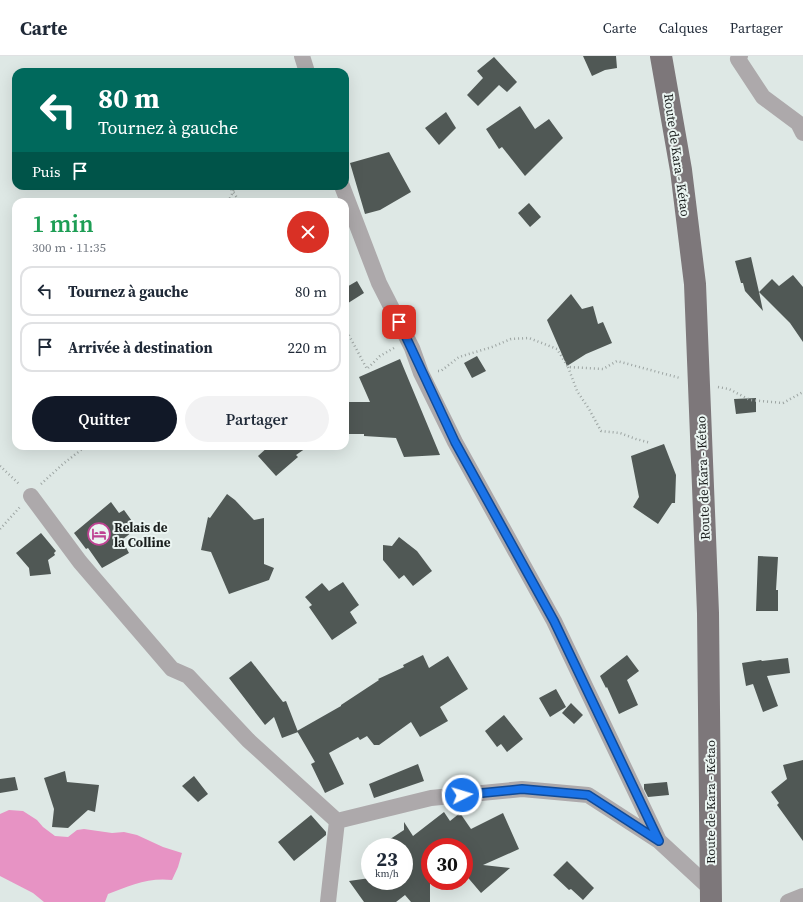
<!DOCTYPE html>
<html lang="fr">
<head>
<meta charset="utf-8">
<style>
  body { margin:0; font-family:"Source Serif 4",serif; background:#f2f2f3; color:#1f2937; height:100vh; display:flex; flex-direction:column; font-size:15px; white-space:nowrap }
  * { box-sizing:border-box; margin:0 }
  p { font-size:13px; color:#747a83 }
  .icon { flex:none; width:22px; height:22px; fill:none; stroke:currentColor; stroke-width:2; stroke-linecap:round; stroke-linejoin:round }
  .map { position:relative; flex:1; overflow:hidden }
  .sheet { position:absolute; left:12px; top:142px; width:337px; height:252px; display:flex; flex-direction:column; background:#fff; border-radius:12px; box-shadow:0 4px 16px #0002 }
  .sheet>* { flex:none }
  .banner { position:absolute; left:12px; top:12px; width:337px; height:122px; border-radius:12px; box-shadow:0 4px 16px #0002; background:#00695c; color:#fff; overflow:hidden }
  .speed { position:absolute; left:361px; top:782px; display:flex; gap:8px; font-size:20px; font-weight:700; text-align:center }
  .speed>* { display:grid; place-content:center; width:52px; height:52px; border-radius:50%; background:#fff; box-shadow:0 4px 16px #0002; line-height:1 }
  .speed small { font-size:10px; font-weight:400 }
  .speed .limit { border:6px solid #d22; background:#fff; color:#111 }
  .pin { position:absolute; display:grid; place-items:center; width:34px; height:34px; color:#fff; margin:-17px; border-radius:8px; box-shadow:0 2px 6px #0006 }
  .me { position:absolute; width:44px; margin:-22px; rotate:85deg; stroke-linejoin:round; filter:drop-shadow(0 0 3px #0008) }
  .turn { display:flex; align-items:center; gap:14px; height:84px; padding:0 20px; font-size:18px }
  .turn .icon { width:52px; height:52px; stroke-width:2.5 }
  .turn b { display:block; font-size:28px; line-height:34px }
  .then { display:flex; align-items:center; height:38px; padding:0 20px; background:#0003; gap:8px; font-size:15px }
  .round { display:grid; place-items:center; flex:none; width:42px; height:42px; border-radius:21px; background:#f2f2f3 }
  .head { display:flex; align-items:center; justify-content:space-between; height:68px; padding:0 20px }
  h1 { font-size:24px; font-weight:600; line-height:30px; color:#1e9e55 }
  .button { display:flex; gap:8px; margin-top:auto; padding:8px 20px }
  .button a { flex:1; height:46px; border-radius:24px; background:#111827; color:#fff; font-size:16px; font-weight:600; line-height:46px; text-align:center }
  .button a+a { background:#f2f2f3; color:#1f2937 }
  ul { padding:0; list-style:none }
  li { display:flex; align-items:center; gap:12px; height:50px; margin:0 8px 6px; padding:0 12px; border:2px solid #e0e1e3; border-radius:12px }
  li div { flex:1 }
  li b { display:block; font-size:15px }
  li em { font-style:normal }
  header { display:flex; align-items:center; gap:24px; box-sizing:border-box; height:56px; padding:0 20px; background:#fff; border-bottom:1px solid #e0e1e3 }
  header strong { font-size:19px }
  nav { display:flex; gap:22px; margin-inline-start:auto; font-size:14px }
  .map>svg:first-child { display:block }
  .green { fill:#e793c4 }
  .building { fill:#505855 }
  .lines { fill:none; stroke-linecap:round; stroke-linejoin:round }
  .path { stroke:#9da5a3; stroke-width:2.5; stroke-dasharray:1 3; stroke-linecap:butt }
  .minor { stroke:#ada9ab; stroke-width:16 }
  .primary { stroke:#7d777a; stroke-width:22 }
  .route-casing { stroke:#114b97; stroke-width:10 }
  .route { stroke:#1a73e8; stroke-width:7 }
  .labels { text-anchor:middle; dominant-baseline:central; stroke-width:4; stroke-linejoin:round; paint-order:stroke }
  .street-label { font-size:13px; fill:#1a1e1d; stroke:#ebf5f2 }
  .poi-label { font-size:13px; font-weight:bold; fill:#1a1e1d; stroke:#ebf5f2; text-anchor:start }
</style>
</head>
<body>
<header>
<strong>Carte</strong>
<nav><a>Carte</a><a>Calques</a><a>Partager</a></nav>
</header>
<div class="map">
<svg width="803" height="846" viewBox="0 0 803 846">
  <rect width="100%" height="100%" fill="#dee8e5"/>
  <!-- green -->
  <path class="green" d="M 9,754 L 23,755 L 37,764 L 43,771 L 55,780 L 68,781 L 77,774 L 84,773 L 112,777 L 124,776 L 137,779 L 163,791 L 182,797 L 178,811 L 172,824 C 149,821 128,830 108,838 L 105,846 L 44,846 L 33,837 L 0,820 L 0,758 Z"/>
  <!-- building -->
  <path class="building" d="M 583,0 L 616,0 L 617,12 L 605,14 L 592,20 Z
    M 494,1 L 517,26 L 507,36 L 499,29 L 478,50 L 467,39 L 483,22 L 477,15 Z
    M 520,50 L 535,73 L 549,63 L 563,82 L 525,120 L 502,91 L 499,93 L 486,73 Z
    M 446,56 L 456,72 L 439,89 L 425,72 Z
    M 389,96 L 411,136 L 380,154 L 365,158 L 350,107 Z
    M 529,147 L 541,161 L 530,171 L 518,157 Z
    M 751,201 L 759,236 L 772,223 L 779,230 L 793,219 L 803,231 L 803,286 L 790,267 L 759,236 L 763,255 L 745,235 L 743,227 L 741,227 L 735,205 Z
    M 357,225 L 364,237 L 345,249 L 345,232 Z
    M 571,238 L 582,253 L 593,250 L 598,268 L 603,266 L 612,287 L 586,298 L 567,310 L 547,264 Z
    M 477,300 L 486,315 L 472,322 L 464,307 Z
    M 400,303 L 440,399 L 404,401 L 396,382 L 364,380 L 364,378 L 345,378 L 345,346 L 370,346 L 359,321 Z
    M 756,342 L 756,356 L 736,358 L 734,343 Z
    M 664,388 L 676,419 L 675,447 L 672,447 L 658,468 L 633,451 L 639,441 L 631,400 Z
    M 269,390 L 309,390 L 296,399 L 298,401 L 276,420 L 258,400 Z
    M 227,438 L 235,444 L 254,464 L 264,462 L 264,508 L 274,512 L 269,524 L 229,538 L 211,496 L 201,494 L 208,461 L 210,462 Z
    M 111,446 L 119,457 L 124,454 L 137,472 L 122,484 L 129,497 L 102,512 L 88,492 L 86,493 L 74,477 Z
    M 41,477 L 56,495 L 54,497 L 55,499 L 48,504 L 51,518 L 30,520 L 29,512 L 16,497 Z
    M 399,481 L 417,495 L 432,515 L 413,530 L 404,519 L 399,523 L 383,504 L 383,489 L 392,490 Z
    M 758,500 L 778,501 L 776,534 L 778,534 L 778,555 L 756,555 Z
    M 343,526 L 359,549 L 350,556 L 357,567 L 332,584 L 309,551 L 312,549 L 305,541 L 322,527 L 329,535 Z
    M 423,599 L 429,612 L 448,600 L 468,633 L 440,651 L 448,665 L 420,681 L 411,666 L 379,689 L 374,689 L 367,680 L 360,684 L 358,681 L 329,697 L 344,728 L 325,737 L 311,708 L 315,706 L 297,675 L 341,650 L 341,649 L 379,624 L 378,623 L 404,611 L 403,609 Z
    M 627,599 L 639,615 L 627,624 L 638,649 L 619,658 L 607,631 L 606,632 L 600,620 Z
    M 788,602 L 790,617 L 767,620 L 778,650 L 763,656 L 753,628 L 746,630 L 742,607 L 761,604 L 762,605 Z
    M 251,605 L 283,646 L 286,645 L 298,676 L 282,682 L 274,661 L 265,669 L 229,622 Z
    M 556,633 L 566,651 L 550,661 L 539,642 Z
    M 571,647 L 583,659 L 574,668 L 562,657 Z
    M 504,659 L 523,683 L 507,696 L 501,688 L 497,691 L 485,675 Z
    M 803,704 L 803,785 L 777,749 L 779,747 L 771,736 L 787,723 L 783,709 Z
    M 418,708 L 424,725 L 374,742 L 369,728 Z
    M 65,715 L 67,726 L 99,729 L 95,756 L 88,754 L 68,772 L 52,771 L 54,753 L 44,722 Z
    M 194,720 L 208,738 L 198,746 L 182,730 Z
    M 15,721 L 18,734 L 0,737 L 0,723 Z
    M 667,726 L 669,739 L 648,741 L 644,733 L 644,728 Z
    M 444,756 L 450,765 L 460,757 L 471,773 L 503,757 L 519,793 L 483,809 L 510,812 L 481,837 L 464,817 L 464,791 L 430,791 L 430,846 L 411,846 L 405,839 L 396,846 L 364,846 L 349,825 L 370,822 L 370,825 L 404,825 L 404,791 L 378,791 L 404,774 L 404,766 L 413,780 Z
    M 311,759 L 326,776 L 326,779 L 294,805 L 278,786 Z
    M 567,805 L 594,832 L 583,844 L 571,833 L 569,834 L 553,819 Z"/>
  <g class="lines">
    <!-- path -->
    <path class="path" d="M 229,130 L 240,146
      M 228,146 L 236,130
      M 345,272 L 367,313 L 380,300 L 394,292
      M 568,311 L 577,335 L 589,353 L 601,375 L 620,377 L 636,383 L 651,387
      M 438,315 L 441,315 L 459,301 L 492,291 L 511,283 L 529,282 L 557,293 L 568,311 L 603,313 L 617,305 L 680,322
      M 718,331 L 729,333 L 750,344 L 783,347 L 803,336
      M 0,410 L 19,428
      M 41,428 L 63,408 L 86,390
      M 0,473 L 20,451"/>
    <!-- minor -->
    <path class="minor" d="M 302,0 L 307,16
      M 740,0 L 738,3 L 763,41 L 798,67 L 803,77
      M 342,130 L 379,227 L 412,292 L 421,317 L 455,386 L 554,565 L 659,785
      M 31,440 L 80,506 L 172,613 L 188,620 L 248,684 L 337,765
      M 337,765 L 431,742 L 522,733 L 588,739 L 659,785 L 711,833
      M 328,846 L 337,765
      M 788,846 L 803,840"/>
    <!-- primary -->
    <path class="primary" d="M 661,0 L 681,114 L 695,228 L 708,557 L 711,846"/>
  </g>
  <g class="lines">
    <!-- route casing -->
    <g class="route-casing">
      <path id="route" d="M 399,266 L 455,386 L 554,565 L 659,785 L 588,739 L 522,733 L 462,739"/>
    </g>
    <!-- route -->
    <use href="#route" class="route"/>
  </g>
  <!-- icons -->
  <defs>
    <g id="hotel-ring" transform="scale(1.15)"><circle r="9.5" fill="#ebf5f2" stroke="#be4292" stroke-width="1.5"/><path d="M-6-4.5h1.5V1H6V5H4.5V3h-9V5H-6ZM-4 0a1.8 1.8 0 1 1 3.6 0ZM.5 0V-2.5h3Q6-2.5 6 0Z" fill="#be4292"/></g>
  </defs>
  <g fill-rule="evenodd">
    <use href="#hotel-ring" x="99" y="478"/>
  </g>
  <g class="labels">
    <!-- street labels -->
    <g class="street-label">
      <text transform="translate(677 99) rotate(82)">Route de Kara - Kétao</text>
      <text transform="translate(703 422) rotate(-92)">Route de Kara - Kétao</text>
      <text transform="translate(710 746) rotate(-90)">Route de Kara - Kétao</text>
    </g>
    <!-- poi labels -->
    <g class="poi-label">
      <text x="114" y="471">Relais de<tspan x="114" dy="15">la Colline</tspan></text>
    </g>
  </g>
</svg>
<div class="speed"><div>23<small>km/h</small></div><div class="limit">30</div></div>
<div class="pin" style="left:399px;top:266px;background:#d93025"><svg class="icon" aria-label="arrive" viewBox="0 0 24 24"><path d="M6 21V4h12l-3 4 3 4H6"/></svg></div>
<svg class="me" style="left:462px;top:739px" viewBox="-20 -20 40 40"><circle r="17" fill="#1a73e8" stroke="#fff" stroke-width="3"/><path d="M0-11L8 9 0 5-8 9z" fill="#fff"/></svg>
<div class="banner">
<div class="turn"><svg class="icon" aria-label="left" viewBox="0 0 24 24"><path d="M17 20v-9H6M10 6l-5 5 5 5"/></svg><div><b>80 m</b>Tournez à gauche</div></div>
<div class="then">Puis<svg class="icon" aria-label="arrive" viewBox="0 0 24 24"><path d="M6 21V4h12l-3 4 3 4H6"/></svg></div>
</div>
<section class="sheet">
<div class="head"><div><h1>1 min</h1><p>300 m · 11:35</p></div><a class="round" style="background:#d93025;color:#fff"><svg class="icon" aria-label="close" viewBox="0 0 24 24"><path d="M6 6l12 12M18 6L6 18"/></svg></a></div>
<ul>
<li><svg class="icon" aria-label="left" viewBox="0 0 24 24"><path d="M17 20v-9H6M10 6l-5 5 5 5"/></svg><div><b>Tournez à gauche</b></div><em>80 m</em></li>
<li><svg class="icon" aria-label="arrive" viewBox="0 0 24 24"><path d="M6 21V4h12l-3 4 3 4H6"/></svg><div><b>Arrivée à destination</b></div><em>220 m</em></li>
</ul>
<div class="button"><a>Quitter</a><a>Partager</a></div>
</section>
</div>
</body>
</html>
